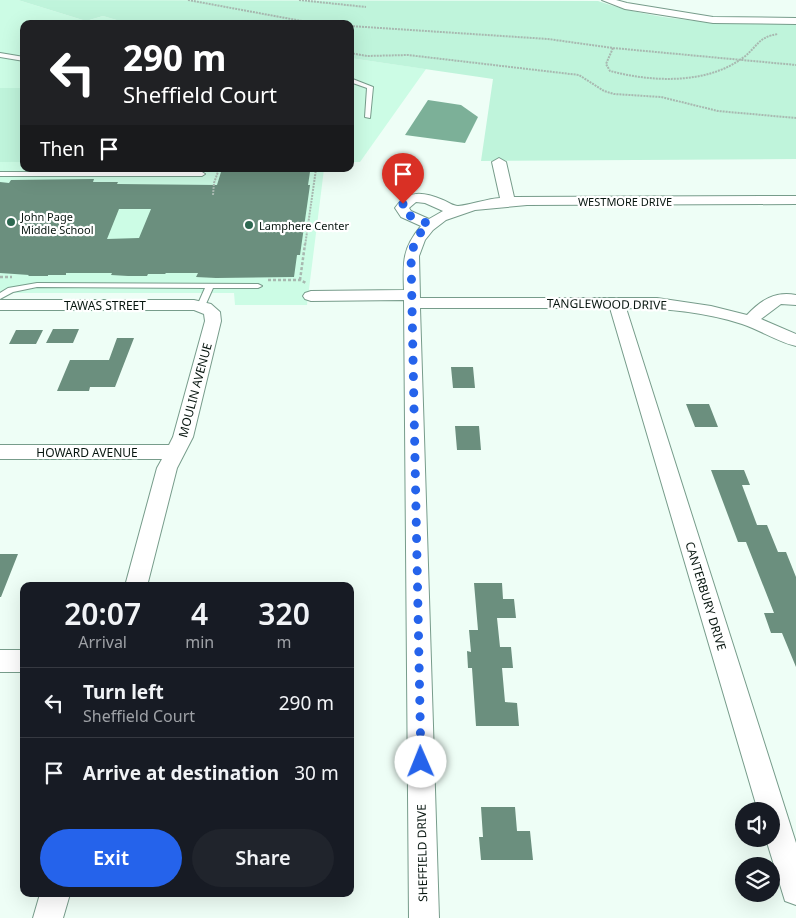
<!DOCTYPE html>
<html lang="en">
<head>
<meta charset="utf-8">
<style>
  body { margin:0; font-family:"Noto Sans",sans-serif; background:#20242c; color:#f1f3f6; height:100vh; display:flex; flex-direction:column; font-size:19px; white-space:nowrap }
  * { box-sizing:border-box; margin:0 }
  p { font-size:16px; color:#9ea1a6 }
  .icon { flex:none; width:28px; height:28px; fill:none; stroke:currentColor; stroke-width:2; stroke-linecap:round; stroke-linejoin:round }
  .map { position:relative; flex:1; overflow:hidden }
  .sheet { position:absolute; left:20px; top:582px; width:334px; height:315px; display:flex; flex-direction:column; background:#171b24; border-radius:10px; box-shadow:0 5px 20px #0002 }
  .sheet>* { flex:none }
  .guide { position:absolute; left:20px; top:20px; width:334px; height:152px; border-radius:10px; box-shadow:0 5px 20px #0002; background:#202124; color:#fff; overflow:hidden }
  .fabs { position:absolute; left:735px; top:802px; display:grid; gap:10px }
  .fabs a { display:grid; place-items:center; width:45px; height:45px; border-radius:50%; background:#171b24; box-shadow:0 5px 20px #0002; font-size:25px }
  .pin { position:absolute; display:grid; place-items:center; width:42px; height:42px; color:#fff; margin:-51px -21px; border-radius:50% 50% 50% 0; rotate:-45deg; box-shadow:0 0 5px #0007 }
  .pin .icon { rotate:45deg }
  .me { position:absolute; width:55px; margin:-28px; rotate:359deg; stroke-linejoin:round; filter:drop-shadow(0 0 4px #0008) }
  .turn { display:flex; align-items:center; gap:18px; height:105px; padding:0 20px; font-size:22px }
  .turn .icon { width:65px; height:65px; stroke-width:2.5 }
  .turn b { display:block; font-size:35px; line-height:42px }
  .then { display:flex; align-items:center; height:48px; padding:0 20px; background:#0003; gap:10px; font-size:19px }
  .eta { display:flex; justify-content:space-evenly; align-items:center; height:85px; text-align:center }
  .eta b { font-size:30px; font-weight:600; line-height:35px }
  .action { display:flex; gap:10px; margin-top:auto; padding:10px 20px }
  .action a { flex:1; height:58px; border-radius:30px; background:#2563eb; color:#fff; font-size:20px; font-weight:600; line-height:58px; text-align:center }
  .action a+a { background:#20242c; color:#f1f3f6 }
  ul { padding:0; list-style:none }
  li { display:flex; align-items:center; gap:15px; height:70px; padding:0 20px; border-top:1px solid #363941 }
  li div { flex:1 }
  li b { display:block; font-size:19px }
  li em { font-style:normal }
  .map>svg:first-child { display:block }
  .built { fill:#ccfce5 }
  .green { fill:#bff4db }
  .water { fill:#7cb098 }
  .building { fill:#6b8f7e; fill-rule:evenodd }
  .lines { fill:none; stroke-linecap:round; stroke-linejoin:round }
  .lane-casing { stroke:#779c8b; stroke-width:2 }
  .street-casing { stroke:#779c8b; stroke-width:2 }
  .path-far1 { stroke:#a8b8b0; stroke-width:2; stroke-dasharray:2 1; stroke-linecap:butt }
  .path { stroke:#a8b8b0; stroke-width:2.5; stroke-dasharray:3 2; stroke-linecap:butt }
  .lane { fill:#fff; fill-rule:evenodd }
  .street { fill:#fff; fill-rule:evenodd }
  .route { stroke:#2563eb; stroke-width:9; stroke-dasharray:0 16.2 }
  .poi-dot { fill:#2e6851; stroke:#fff; stroke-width:2 }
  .labels { text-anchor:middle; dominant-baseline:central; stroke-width:4.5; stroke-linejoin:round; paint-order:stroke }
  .far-street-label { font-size:11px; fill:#07150f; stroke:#fff }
  .far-poi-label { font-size:11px; fill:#07150f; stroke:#fff; text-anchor:start }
  .street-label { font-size:12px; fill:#07150f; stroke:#fff }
</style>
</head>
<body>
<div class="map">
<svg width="796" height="918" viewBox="0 0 796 918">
  <rect width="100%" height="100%" fill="#eefef6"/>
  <!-- built -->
  <path class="built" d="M 0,0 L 18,0 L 86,21 L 103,16 L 130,24 L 24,24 L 24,88 L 0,88 Z
    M 350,58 L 426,69 L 360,162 L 350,162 Z
    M 0,162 L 24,162 L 24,169 L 324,169 L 307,305 L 235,305 L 234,293 L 0,293 Z"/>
  <!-- green -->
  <path class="green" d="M 18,0 L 598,1 C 661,23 730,24 796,24 L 796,159 L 481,161 L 493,79 L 350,58 L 350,24 L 130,24 L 103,16 L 86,21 Z
    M 0,88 L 24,88 L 24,162 L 0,162 Z"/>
  <!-- water -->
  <path class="water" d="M 428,100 L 461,105 L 478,117 L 465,143 L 405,135 Z"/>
  <!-- building -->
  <path class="building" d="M 221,172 L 310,172 L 308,185 L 310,185 L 300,255 L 297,255 L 294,277 L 216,278 L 196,277 L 198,273 L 166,273 L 165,274 L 148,274 L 147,276 L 128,276 L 111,275 L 112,273 L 66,273 L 66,275 L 48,275 L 48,276 L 28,276 L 29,275 L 0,273 L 0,182 L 9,183 L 11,180 L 94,179 L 93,182 L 118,182 L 117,184 L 217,185 ZM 119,209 L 151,209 L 139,238 L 107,239 Z
    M 53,329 L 79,329 L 73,343 L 46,343 Z
    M 16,330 L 43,330 L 36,344 L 9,344 Z
    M 117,338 L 134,338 L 115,387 L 90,387 L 89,391 L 57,391 L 70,360 L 109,360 Z
    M 451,367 L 473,367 L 475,388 L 453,388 Z
    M 686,404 L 709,404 L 718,427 L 695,427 Z
    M 455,426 L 479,426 L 481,450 L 457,450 Z
    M 711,470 L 744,470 L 750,485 L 742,485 L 757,525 L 767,525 L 778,552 L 786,552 L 796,577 L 796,667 L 782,633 L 771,633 L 764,613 L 774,613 L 746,542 L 738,542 Z
    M 0,554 L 18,554 L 1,597 L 0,597 Z
    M 474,583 L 502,583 L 503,599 L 514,599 L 516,618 L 497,618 L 500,647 L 511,647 L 513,668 L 502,668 L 505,702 L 517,703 L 519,726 L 476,726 L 472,668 L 468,668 L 467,651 L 471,652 L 469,630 L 478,630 Z
    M 481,807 L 515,807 L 517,831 L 530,831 L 533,860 L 481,860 L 479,837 L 483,837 Z"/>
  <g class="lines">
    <!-- lane casing -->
    <g class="lane-casing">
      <path id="lane" d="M 0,53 L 24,57 L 24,61 L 0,57 Z
        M 350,78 L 373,87 L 370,118 L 365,117 L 367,88 L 350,82 Z
        M 0,172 L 202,172 L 205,174 L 202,176 L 0,176 Z
        M 37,283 L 258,284 L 262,286 L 258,288 L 213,288 L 205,306 L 201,308 L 197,306 L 205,288 L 37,287 L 13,292 L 0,299 L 0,293 L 8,288 Z"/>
    </g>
    <!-- street casing -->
    <g class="street-casing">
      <path id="street" d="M 602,0 L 616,0 L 627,3 L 713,17 L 796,18 L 796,24 L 713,23 L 625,9 Z
        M 499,158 L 506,162 L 514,197 L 796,196 L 796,204 L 527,205 L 475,210 L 446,220 L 433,230 L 425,240 L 419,256 L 420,298 L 657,298 L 711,306 L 747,315 C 761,300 775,291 796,295 L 796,305 L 781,304 L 761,319 L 796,334 L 796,346 C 778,342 760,330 742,324 C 705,312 665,308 626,308 L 796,843 L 796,905 L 785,901 L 766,839 L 771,839 L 771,811 L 758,811 L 610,308 L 420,308 L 439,918 L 409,918 L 404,300 L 311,301 L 305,299 L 303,296 L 305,293 L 311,291 L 404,290 C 403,262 402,249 421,226 L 401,217 L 395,208 C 408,189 424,192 443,200 C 448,202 453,206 458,206 C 470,205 486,199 500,198 L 492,162 ZM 416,202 L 425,203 L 443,211 L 429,219 L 411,211 L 409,208 Z
        M 0,300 L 194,300 L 211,304 L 220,312 L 221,321 L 193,437 L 177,468 L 147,586 L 125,586 L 157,468 L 162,459 L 0,459 L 0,445 L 169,445 L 173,437 L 205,321 L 204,314 L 194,310 L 0,310 Z
        M 0,650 L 24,650 L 24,672 L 0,672 Z
        M 40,894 L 70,894 L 63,918 L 33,918 Z"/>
    </g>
    <!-- path-far1 -->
    <path class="path-far1" d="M 188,0 L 318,24
      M 299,0 L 366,7
      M 350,26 L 548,39 L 613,48 L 796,65
      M 613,48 L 606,64 L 610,71 C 652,82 707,85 744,57 C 758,46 758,37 778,34
      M 350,53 L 367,56 L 408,55 L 579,75 L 604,91 L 614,94 L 661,97 L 718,111 L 796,118
      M 213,195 L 214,183 L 219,169 L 316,169 L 305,246"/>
    <!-- path -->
    <path class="path" d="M 0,277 L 12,277
      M 268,280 L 300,280 L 306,283
      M 300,280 L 305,244"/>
    <!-- lane -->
    <use href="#lane" class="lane"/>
    <!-- street -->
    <use href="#street" class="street"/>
  </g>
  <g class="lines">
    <!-- route -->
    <path class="route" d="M 403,204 L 402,208 L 406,214 L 429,224 C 418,233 414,243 411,256 L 421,762"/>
  </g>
  <!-- markers -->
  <g class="poi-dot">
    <circle cx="11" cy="222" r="5"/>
    <circle cx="249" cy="225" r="5"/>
  </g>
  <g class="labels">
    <!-- far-street labels -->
    <g class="far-street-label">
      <text x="625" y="201">WESTMORE DRIVE</text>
    </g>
    <!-- far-poi labels -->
    <g class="far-poi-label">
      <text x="21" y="216">John Page<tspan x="21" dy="13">Middle School</tspan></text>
      <text x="259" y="225">Lamphere Center</text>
    </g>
    <!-- street labels -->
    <g class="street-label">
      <text transform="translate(607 304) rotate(1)">TANGLEWOOD DRIVE</text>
      <text x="105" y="305">TAWAS STREET</text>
      <text transform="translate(195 390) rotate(-75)">MOULIN AVENUE</text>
      <text x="87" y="452">HOWARD AVENUE</text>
      <text transform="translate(706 596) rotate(73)">CANTERBURY DRIVE</text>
      <text transform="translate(422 853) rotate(-91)">SHEFFIELD DRIVE</text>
    </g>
  </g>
</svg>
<div class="fabs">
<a><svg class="icon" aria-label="sound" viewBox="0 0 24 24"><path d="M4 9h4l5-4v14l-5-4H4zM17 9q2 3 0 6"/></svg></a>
<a><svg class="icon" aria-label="layers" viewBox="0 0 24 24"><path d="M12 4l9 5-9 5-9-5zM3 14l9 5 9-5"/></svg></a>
</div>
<div class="pin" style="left:403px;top:204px;background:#d93025"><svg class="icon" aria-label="arrive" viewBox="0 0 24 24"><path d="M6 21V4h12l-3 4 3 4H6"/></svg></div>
<svg class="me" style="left:421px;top:762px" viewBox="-20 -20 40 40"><circle r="19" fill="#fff"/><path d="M0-13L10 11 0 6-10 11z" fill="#2563eb"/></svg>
<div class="guide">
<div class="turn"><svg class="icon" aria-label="left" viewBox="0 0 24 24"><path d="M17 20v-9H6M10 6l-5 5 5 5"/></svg><div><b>290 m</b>Sheffield Court</div></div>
<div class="then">Then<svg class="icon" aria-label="arrive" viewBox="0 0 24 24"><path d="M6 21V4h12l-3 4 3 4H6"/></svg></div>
</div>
<section class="sheet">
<div class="eta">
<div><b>20:07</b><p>Arrival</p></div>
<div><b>4</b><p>min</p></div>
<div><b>320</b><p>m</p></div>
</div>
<ul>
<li><svg class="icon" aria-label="left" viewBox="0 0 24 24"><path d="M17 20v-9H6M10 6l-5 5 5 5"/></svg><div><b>Turn left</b><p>Sheffield Court</p></div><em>290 m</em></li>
<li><svg class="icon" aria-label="arrive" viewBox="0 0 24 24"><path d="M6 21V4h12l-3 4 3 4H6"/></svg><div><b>Arrive at destination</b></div><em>30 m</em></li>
</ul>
<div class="action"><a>Exit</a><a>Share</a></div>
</section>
</div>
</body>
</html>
